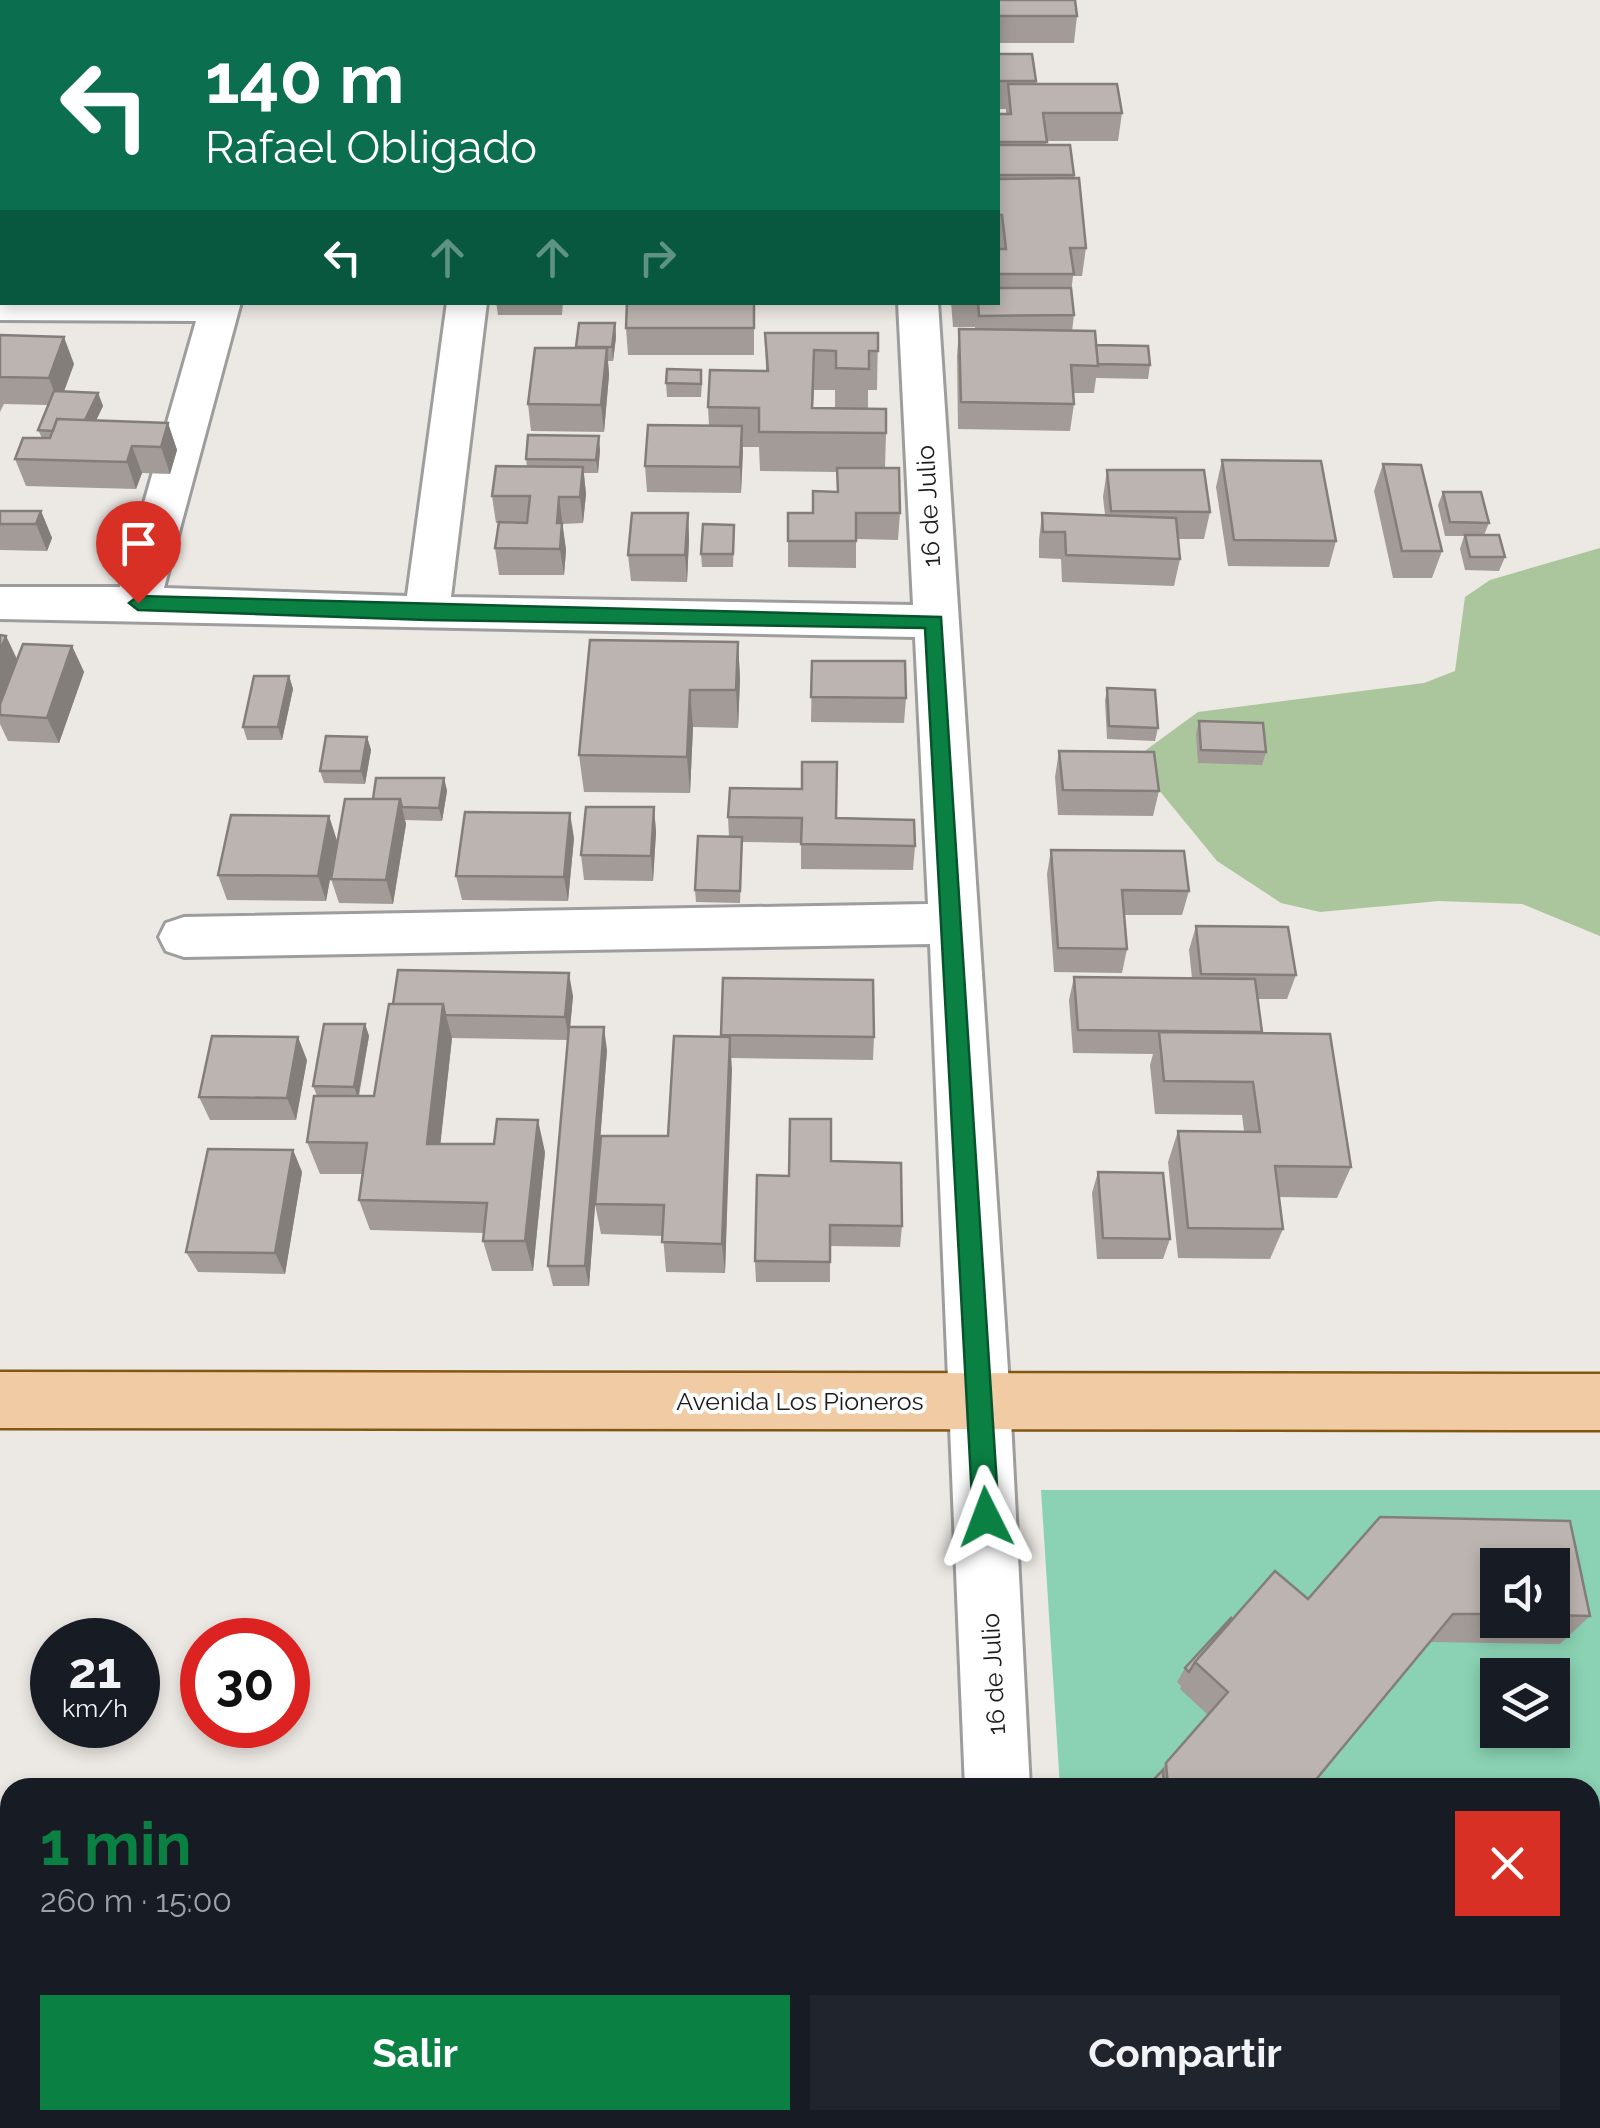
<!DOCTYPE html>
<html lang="es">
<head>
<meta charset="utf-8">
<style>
  body { margin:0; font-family:Raleway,sans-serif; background:#20242c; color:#f1f3f6; height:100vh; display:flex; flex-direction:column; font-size:38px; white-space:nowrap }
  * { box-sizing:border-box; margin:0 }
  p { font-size:32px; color:#9ea1a6 }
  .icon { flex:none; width:55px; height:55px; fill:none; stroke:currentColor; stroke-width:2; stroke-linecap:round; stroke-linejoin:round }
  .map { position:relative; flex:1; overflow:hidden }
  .sheet { position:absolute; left:0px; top:1778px; width:1600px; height:352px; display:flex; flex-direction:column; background:#171b24; border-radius:30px 30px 0 0; box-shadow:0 5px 15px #0003 }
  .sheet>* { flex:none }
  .banner { position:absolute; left:0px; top:0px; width:1000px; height:305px; box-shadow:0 5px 15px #0003; background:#0b6e4f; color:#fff; overflow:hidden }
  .buttons { position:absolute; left:1480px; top:1548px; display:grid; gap:20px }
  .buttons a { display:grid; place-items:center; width:90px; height:90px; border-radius:0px; background:#171b24; box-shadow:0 5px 15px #0003; font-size:50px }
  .speed { position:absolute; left:30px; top:1618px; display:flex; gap:20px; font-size:50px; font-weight:700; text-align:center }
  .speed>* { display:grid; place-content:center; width:130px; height:130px; border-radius:50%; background:#171b24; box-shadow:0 5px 15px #0003; line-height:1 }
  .speed small { font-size:25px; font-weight:400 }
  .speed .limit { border:15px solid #d22; background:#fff; color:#111 }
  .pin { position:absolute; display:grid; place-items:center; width:85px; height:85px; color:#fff; margin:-102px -42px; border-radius:50% 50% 50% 0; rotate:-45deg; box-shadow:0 0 10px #0007 }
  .pin .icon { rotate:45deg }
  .me { position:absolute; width:110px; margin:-55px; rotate:357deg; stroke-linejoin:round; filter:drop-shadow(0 0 8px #0008) }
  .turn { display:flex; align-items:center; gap:35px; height:210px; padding:0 40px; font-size:45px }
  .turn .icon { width:130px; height:130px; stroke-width:2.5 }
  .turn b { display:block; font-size:70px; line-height:85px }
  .lanes { display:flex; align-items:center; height:95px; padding:0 40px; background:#0003; justify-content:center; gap:50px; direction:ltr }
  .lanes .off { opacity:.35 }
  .round { display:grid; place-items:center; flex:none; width:105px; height:105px; border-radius:0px; background:#20242c }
  .summary { display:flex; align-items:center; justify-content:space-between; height:170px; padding:0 40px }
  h1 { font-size:60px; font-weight:700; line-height:75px; color:#0b8043 }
  .action { display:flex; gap:20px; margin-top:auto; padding:20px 40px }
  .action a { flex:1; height:115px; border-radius:0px; background:#0b8043; color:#fff; font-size:40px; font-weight:700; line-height:115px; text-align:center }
  .action a+a { background:#20242c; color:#f1f3f6 }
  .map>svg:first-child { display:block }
  .forest { fill:#abc69c }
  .pitch { fill:#8ad2b3; fill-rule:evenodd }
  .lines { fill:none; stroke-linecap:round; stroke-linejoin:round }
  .minor-casing { stroke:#9d9d9d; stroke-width:6 }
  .major-casing { stroke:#825712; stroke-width:5 }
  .minor { fill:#fff; fill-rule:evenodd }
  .major { fill:#f0cba4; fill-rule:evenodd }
  .wall { fill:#a29b97; fill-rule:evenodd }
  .shaded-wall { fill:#847e7b }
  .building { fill:#bcb4b0; stroke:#847e7b; stroke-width:2.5 }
  .route { fill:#0b8043; stroke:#07532c; stroke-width:2.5 }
  .labels { text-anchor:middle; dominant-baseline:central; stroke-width:8; stroke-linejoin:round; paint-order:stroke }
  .street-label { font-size:25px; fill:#1c1c1c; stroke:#fff }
</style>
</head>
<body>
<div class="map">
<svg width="1600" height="2128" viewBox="0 0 1600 2128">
  <rect width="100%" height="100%" fill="#ece8e3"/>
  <!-- forest -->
  <path class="forest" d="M 1600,548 L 1600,936 L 1522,904 L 1439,901 L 1320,912 L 1281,903 L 1217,861 L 1149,778 L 1146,750 L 1198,712 L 1424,683 L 1455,671 L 1465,597 L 1490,580 Z"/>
  <!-- pitch -->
  <path class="pitch" d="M 1041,1490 L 1600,1490 L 1600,2128 L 1082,2128 L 1082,2120 L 1590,2120 L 1590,1788 L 1060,1787 ZM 1498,1565 L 1552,1565 L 1552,1620 L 1498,1620 ZM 1498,1675 L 1552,1675 L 1552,1730 L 1498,1730 Z"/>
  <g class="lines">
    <!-- minor casing -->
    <g class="minor-casing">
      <path id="minor" d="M 284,0 L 318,0 L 318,2 L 284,2 Z
        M 488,0 L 522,0 L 522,2 L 488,2 Z
        M 885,0 L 919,0 L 919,2 L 885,2 Z
        M 0,132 L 2,132 L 2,154 L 0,154 Z
        M 0,296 L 2,302 L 241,302 L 164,588 L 407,596 L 447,302 L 487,302 L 451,597 L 913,605 L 898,302 L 938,302 L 1010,1401 L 1030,1788 L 965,1788 L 930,944 L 184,957 L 166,951 L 159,937 L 166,923 L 184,917 L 928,904 L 915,637 L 0,619 L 0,587 L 120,587 L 196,321 L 0,320 Z
        M 977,2120 L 1047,2120 L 1048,2128 L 978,2128 Z"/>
    </g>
    <!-- major casing -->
    <g class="major-casing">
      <path id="major" d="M 0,1372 L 1600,1374 L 1600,1430 L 0,1428 Z"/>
    </g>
    <!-- minor -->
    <use href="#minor" class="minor"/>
    <!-- major -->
    <use href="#major" class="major"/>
  </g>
  <!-- wall -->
  <path class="wall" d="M 0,0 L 46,0 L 45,2 L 2,2 L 2,108 L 0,108 Z
    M 84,0 L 161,0 L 160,2 L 85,2 Z
    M 935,0 L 1075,0 L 1077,16 L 1074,43 L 998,43 L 998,2 L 935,2 Z
    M 998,81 L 1036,81 L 1036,84 L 1122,113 L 1118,141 L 1046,141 L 1046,145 L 1074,175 L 1086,248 L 1082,276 L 1073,276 L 1071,293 L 1074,315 L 1072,331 L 1096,345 L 1150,365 L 1148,379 L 1096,378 L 1094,393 L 1073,393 L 1074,404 L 1070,431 L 958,429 L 957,356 L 959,329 L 975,329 L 975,327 L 953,327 L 951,302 L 998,302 L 998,249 L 1000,249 L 1000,243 L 998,243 L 998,114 L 1006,114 L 1006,109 L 998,109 Z
    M 496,302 L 563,302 L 562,315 L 498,315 Z
    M 754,302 L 754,355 L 628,355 L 626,328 Z
    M 615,323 L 616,337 L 613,361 L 608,361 L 609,375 L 604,432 L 531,431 L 528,404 L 576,348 Z
    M 765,333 L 878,333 L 877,390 L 868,390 L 868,408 L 835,408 L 835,390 L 814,390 L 813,408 L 886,433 L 885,468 L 900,513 L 898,540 L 856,539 L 856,568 L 788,567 L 788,513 L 813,513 L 837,492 L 837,472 L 760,471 L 759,447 L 742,447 L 741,493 L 647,492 L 645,466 L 709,426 L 708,407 L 766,371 Z
    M 0,335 L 74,364 L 64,391 L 98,393 L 103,406 L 96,420 L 168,423 L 177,450 L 170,474 L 142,473 L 136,489 L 26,486 L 15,459 L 42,438 L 38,430 L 48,405 L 4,404 L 0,412 Z
    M 666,383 L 702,383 L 701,397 L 667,397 Z
    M 600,450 L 598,473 L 584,473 L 586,494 L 583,523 L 562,524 L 566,550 L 564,575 L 499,575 L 495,548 L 498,523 L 496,523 L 492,496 L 527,467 L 526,459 Z
    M 1222,460 L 1336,541 L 1329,567 L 1228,566 L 1216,487 Z
    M 1383,464 L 1442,551 L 1432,578 L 1393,578 L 1374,491 Z
    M 1107,470 L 1210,512 L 1204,539 L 1178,539 L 1180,559 L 1174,586 L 1062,582 L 1061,559 L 1039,558 L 1039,540 L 1042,513 L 1105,515 L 1103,497 Z
    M 1443,492 L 1489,523 L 1484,535 L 1505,557 L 1499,571 L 1465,570 L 1460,549 L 1464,536 L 1445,536 L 1438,505 Z
    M 0,511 L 41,511 L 52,538 L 47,551 L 0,550 Z
    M 688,513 L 689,540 L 687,582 L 631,581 L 628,555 Z
    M 734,538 L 733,567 L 702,567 L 701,554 Z
    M 0,635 L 6,636 L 17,659 L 72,646 L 84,672 L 59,743 L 8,741 L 0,724 Z
    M 738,642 L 740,679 L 738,728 L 693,727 L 690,793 L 584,792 L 579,755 Z
    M 812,661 L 906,698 L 904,723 L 811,722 Z
    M 289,676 L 293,689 L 282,740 L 247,740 L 243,727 Z
    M 1107,688 L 1158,728 L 1155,741 L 1107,739 L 1105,701 Z
    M 1199,721 L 1266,752 L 1262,765 L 1198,763 L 1196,734 Z
    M 367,737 L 371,750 L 365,784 L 324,783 L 320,771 Z
    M 1059,751 L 1159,791 L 1153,816 L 1058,815 L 1055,777 Z
    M 444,778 L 447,791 L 442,821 L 405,820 L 406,824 L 393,904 L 339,903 L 331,879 L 373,799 Z
    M 654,807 L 656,832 L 653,881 L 584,880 L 581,855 Z
    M 329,816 L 337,841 L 326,901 L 227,900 L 218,875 Z
    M 728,817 L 836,818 L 915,846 L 913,870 L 801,869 L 801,843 L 742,842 L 740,903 L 696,902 L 695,890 L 729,837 Z
    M 574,838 L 568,901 L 462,900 L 456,876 Z
    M 1051,850 L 1189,891 L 1182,915 L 1124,915 L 1127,949 L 1122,973 L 1054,972 L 1047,874 Z
    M 1196,926 L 1296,975 L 1287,999 L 1257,999 L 1261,1033 L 1351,1167 L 1337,1198 L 1279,1197 L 1283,1229 L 1270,1259 L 1178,1258 L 1168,1162 L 1178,1131 L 1244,1131 L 1242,1115 L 1155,1114 L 1150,1065 L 1153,1054 L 1073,1053 L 1069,1000 L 1074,977 L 1192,978 L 1189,950 Z
    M 723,978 L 874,1037 L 873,1060 L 731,1058 L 725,1273 L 666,1272 L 663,1236 L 601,1234 L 595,1204 L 589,1286 L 553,1286 L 548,1266 L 568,1040 L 452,1038 L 440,1144 L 545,1152 L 533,1271 L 492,1271 L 483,1241 L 484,1233 L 370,1230 L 359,1200 L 362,1174 L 320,1174 L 307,1142 L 317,1096 L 313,1086 L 365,1024 L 369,1036 L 359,1096 L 374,1096 L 389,1004 L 573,996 L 570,1027 L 607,1050 L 595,1204 L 668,1136 L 721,1037 Z
    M 307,1060 L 296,1120 L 210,1120 L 199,1097 Z
    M 293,1150 L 302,1172 L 285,1274 L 198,1272 L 186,1252 Z
    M 831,1161 L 902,1226 L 900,1247 L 830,1246 L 830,1282 L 756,1282 L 755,1261 L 789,1176 Z
    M 1098,1172 L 1170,1239 L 1163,1259 L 1097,1259 L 1092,1193 Z
    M 1380,1517 L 1570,1521 L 1590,1616 L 1560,1644 L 1429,1642 L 1309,1788 L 1149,1788 L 1166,1763 L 1208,1715 L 1180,1689 L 1181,1686 L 1177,1682 L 1185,1668 L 1231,1618 L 1232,1620 L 1275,1571 L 1308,1599 ZM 1498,1565 L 1552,1565 L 1552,1620 L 1498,1620 Z
    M 397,2120 L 508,2120 L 506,2128 L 463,2128 Z
    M 1366,2120 L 1489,2120 L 1490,2128 L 1367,2128 Z"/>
  <!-- shaded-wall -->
  <path class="shaded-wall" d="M 2,21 L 2,64 L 0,57 L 0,27 Z
    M 615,323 L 616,337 L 613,361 L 612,347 Z
    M 64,337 L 74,364 L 59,405 L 49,378 Z
    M 607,348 L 609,375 L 604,432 L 601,405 Z
    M 98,393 L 103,406 L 84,446 L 79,432 Z
    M 168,423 L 177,450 L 170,474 L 161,447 Z
    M 742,426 L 743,453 L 741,493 L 740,467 Z
    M 599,436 L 600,450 L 598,473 L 596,460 Z
    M 132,446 L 142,473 L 136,489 L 127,462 Z
    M 583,467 L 586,494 L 583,523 L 580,497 Z
    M 559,497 L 566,550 L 564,575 L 560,549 L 561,541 L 560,550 L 557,523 Z
    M 41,511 L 52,538 L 47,551 L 36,524 Z
    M 688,513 L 689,540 L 687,582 L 685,555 Z
    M 6,636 L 18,662 L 0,709 L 0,651 Z
    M 738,642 L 740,679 L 738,728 L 736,690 Z
    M 72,646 L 84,672 L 59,743 L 47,718 Z
    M 289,676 L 293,689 L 282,740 L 278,727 Z
    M 690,690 L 693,727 L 690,793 L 687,757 Z
    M 367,737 L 371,750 L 365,784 L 361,771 Z
    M 444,778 L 447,791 L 442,821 L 439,808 Z
    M 400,799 L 406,824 L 393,904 L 386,880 Z
    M 654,807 L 656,832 L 653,881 L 651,856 Z
    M 570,813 L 574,838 L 568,901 L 564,877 Z
    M 329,816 L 337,841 L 326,901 L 318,876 Z
    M 569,973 L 573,996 L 569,1040 L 565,1017 Z
    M 443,1004 L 452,1038 L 437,1175 L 427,1144 Z
    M 365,1024 L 369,1036 L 358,1098 L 354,1087 Z
    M 604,1027 L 607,1050 L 589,1286 L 585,1266 Z
    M 298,1037 L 307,1060 L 296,1120 L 287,1098 Z
    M 730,1037 L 732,1070 L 725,1273 L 722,1244 Z
    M 538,1120 L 545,1152 L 533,1271 L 525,1241 Z
    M 293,1150 L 302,1172 L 285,1274 L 275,1253 Z
    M 496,2120 L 508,2120 L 506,2128 L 499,2128 L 495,2126 Z"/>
  <!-- building -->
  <path class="building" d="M 0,0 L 11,0 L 10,2 L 2,2 L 2,21 L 0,27 Z
    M 518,0 L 601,0 L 600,2 L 518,2 Z
    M 721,0 L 843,0 L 843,2 L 721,2 Z
    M 937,0 L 1075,0 L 1077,16 L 998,16 L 998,2 L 937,2 Z
    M 2,42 L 2,81 L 0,81 L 0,48 Z
    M 998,54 L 1032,54 L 1036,81 L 998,81 Z
    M 1008,84 L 1117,84 L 1122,113 L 1043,113 L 1047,142 L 998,142 L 998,114 L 1011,114 Z
    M 998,145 L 1070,145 L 1074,175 L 998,175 Z
    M 1079,178 L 1086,248 L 1070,248 L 1074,274 L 998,274 L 998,249 L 1006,249 L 1002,215 L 998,215 L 998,179 Z
    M 998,288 L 1071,288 L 1074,315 L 979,316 L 978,302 L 998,302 Z
    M 627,302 L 754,302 L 754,328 L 626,328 Z
    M 579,323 L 615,323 L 612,347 L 576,347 Z
    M 959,329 L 1095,331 L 1098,366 L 1071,365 L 1074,404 L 961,402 Z
    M 765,333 L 878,333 L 878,351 L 869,351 L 869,369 L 836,368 L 836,351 L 814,350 L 812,408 L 886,409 L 886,433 L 759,432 L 759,408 L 708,407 L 710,370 L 768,371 Z
    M 0,335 L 64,337 L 49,378 L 0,377 Z
    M 1096,345 L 1148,346 L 1150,365 L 1098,364 Z
    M 535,348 L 607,348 L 601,405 L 528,404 Z
    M 667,369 L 701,370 L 701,384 L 666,383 Z
    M 54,391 L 98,393 L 85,420 L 57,419 L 53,431 L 38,430 Z
    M 57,419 L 168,423 L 161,447 L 132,446 L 127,462 L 15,459 L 23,438 L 50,438 Z
    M 648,425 L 742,426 L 740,467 L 645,466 Z
    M 528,435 L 599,436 L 596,460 L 526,459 Z
    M 1222,460 L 1321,461 L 1336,541 L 1234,540 Z
    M 1383,464 L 1421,465 L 1442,551 L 1402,551 Z
    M 496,466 L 583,467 L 580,497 L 559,497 L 557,523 L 562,523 L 560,549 L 495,548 L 499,522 L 527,523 L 530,496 L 492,496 Z
    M 837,468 L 899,468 L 900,513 L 856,513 L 856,541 L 788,541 L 788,513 L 813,513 L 813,491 L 838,492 Z
    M 1107,470 L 1204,470 L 1210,512 L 1111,511 Z
    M 1443,492 L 1481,492 L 1489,523 L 1450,522 Z
    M 0,511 L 41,511 L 36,524 L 0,524 Z
    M 632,513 L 688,513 L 685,555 L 628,555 Z
    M 1042,513 L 1176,518 L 1180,559 L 1066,555 L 1065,532 L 1043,532 Z
    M 703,524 L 734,525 L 733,554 L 701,554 Z
    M 1465,535 L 1499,535 L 1505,557 L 1470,557 Z
    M 0,635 L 6,636 L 0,651 Z
    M 590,640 L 738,642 L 736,690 L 690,690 L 687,757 L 579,755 Z
    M 23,644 L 72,646 L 47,718 L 0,715 L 0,704 Z
    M 812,661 L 905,661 L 906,698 L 811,697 Z
    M 254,676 L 289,676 L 278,727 L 243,727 Z
    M 1107,688 L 1155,690 L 1158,728 L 1109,726 Z
    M 1199,721 L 1263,723 L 1266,752 L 1201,750 Z
    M 326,736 L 367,737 L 361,771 L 320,771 Z
    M 1059,751 L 1154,752 L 1159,791 L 1063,790 Z
    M 802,762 L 837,762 L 836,818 L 914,820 L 915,846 L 801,844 L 802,818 L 728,817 L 730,788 L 802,789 Z
    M 376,778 L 444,778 L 439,808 L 402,807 L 400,799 L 373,799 Z
    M 345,799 L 400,799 L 386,880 L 331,879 Z
    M 586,807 L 654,807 L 651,856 L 581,855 Z
    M 465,812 L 570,813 L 564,877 L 456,876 Z
    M 231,815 L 329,816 L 318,876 L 218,875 Z
    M 698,836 L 742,837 L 740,891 L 695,890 Z
    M 1051,850 L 1184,851 L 1189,891 L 1122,890 L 1127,949 L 1058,948 Z
    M 1196,926 L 1288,927 L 1296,975 L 1201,974 Z
    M 398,970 L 569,973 L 565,1017 L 445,1015 L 443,1004 L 393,1004 Z
    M 1074,977 L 1255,979 L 1262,1032 L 1078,1030 Z
    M 723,978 L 873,980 L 874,1037 L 721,1035 Z
    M 389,1004 L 443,1004 L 427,1144 L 494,1144 L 497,1119 L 538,1120 L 525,1241 L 483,1241 L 487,1203 L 359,1200 L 367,1143 L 307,1142 L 314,1096 L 374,1096 Z
    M 324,1024 L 365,1024 L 354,1087 L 313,1086 Z
    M 569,1027 L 604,1027 L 585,1266 L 548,1266 Z
    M 1159,1032 L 1330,1034 L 1351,1167 L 1275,1166 L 1283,1229 L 1188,1228 L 1178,1131 L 1260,1132 L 1253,1082 L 1164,1081 Z
    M 212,1036 L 298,1037 L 287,1098 L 199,1097 Z
    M 674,1036 L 730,1037 L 722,1244 L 662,1242 L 664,1205 L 595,1204 L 601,1136 L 668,1136 Z
    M 790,1119 L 831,1119 L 831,1161 L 901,1163 L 902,1226 L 830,1225 L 830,1262 L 755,1261 L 757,1175 L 789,1176 Z
    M 208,1149 L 293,1150 L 275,1253 L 186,1252 Z
    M 1098,1172 L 1163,1173 L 1170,1239 L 1103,1238 Z
    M 1380,1517 L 1570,1521 L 1590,1616 L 1552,1615 L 1552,1565 L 1498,1565 L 1498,1614 L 1453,1614 L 1309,1788 L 1168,1788 L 1166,1763 L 1228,1692 L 1195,1662 L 1275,1571 L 1308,1599 Z
    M 1231,1618 L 1232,1620 L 1195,1662 L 1189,1672 L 1185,1668 Z
    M 1163,1770 L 1164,1788 L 1155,1788 L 1154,1779 Z
    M 450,2120 L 496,2120 L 495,2126 Z
    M 1387,2120 L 1489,2120 L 1490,2128 L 1388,2128 Z"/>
  <!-- route -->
  <path class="route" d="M 138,596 L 941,617 L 999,1517 L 995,1526 L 986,1529 L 977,1526 L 973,1517 L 925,628 L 427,620 L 138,610 L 129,603 Z"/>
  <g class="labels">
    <!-- street labels -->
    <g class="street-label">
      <text transform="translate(928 506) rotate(-93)">16 de Julio</text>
      <text x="800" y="1401">Avenida Los Pioneros</text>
      <text transform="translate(993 1674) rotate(-93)">16 de Julio</text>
    </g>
  </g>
</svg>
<div class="buttons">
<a><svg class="icon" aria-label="sound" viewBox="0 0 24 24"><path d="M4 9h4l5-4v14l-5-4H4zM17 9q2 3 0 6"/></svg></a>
<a><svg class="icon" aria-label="layers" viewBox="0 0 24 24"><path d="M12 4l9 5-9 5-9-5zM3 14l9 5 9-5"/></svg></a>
</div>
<div class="speed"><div>21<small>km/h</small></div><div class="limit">30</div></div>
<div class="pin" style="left:138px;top:603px;background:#d93025"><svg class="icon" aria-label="arrive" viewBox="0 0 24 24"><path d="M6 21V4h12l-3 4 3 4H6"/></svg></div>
<svg class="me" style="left:986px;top:1517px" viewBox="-20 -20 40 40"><path d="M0-17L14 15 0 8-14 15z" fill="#0b8043" stroke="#fff" stroke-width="4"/></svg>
<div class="banner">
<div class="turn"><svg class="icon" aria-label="left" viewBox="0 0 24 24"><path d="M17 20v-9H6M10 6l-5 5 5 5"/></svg><div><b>140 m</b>Rafael Obligado</div></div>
<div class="lanes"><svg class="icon" aria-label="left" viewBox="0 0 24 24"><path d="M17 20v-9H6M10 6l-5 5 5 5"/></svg><svg class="icon off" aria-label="ahead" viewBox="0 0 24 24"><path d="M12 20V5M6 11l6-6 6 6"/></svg><svg class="icon off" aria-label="ahead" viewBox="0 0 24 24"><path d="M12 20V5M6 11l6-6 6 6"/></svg><svg class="icon off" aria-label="right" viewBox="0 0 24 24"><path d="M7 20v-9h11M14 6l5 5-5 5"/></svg></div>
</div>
<section class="sheet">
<div class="summary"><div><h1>1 min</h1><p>260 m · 15:00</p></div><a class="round" style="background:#d93025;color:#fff"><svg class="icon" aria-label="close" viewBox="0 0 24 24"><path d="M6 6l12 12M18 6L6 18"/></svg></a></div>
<div class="action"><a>Salir</a><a>Compartir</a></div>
</section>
</div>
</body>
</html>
